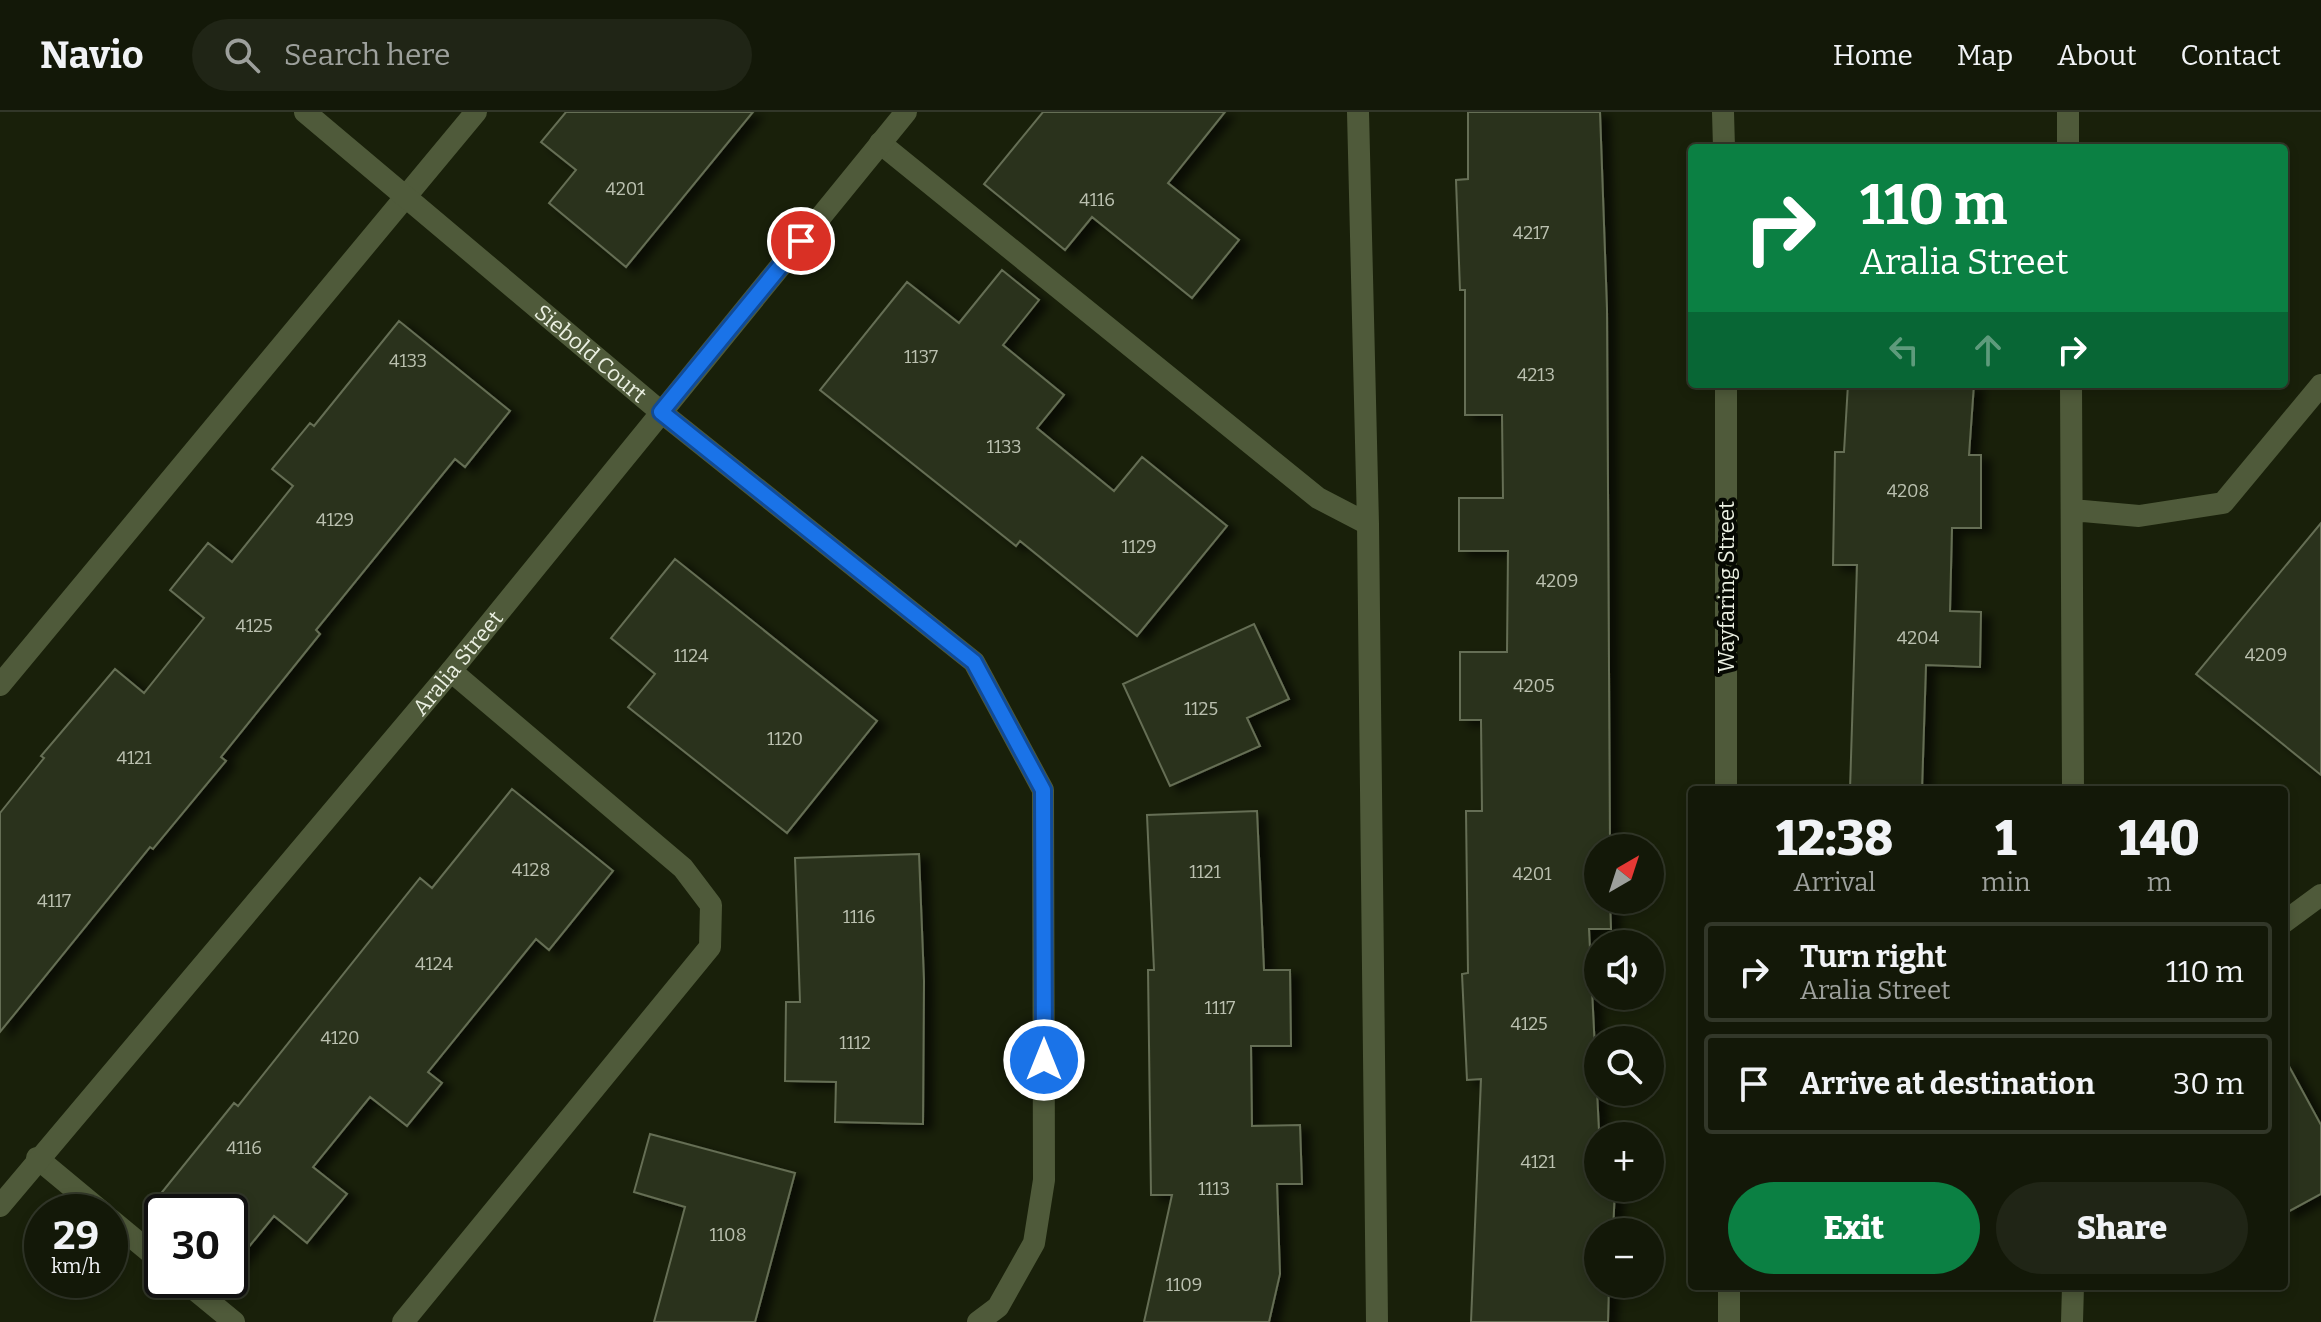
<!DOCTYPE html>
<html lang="en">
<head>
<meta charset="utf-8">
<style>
  body { margin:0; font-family:Bitter,serif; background:#202516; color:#f1f3f6; height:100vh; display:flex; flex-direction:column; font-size:30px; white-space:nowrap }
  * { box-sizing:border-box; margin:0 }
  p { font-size:26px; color:#9da09c }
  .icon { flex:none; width:44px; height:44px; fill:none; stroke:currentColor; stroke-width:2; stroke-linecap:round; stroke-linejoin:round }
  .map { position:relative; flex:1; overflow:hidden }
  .details { position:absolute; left:1688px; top:674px; width:600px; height:504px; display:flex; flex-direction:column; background:#131808; border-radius:8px; box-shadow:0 4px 12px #0003,0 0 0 2px #323729 }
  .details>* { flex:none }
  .top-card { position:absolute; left:1688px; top:32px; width:600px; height:244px; border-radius:8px; box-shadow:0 4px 12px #0003,0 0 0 2px #323729; background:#0b8043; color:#fff; overflow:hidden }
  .needle { width:52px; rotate:39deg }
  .fabs { position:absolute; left:1584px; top:722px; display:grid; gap:16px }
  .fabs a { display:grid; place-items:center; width:80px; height:80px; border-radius:50%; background:#131808; box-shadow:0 4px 12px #0003,0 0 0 2px #323729; font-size:40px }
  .speed { position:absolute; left:24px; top:1082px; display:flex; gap:16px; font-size:40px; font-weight:700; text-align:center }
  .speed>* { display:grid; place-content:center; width:104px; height:104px; border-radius:50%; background:#131808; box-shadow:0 4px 12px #0003,0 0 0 2px #323729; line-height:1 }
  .speed small { font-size:20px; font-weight:400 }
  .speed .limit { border:4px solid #111; border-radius:12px; background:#fff; color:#111 }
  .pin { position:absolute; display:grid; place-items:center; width:68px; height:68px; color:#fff; margin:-34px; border:4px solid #fff; border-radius:50%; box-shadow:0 2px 8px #0007 }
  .me { position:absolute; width:88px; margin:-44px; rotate:0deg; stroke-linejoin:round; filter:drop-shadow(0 0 6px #0008) }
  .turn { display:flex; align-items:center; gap:28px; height:168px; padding:0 40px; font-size:36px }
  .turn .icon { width:104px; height:104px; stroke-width:2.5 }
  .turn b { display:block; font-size:56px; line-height:68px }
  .lanes { display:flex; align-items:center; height:76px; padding:0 40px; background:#0003; justify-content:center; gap:40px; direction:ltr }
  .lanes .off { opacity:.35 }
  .eta { display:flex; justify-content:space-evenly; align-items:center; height:136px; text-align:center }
  .eta b { font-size:48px; font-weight:800; line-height:56px }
  .cta { display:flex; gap:16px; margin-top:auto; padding:16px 40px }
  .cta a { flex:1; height:92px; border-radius:48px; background:#0b8043; color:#fff; font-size:32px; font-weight:800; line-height:92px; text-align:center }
  .cta a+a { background:#202516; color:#f1f3f6 }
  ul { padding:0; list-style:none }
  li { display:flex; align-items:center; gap:24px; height:100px; margin:0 16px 12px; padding:0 24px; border:4px solid #323729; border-radius:8px }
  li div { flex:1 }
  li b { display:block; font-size:30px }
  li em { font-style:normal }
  header { display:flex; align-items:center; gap:48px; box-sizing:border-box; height:112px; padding:0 40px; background:#131808; border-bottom:2px solid #323729 }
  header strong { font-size:38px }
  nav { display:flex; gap:44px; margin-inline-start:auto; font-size:28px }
  .search { width:560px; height:72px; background:#202516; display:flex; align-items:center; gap:20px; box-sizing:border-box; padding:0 28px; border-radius:44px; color:#9da09c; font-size:30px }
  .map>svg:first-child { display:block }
  .building { fill:#2b331c; stroke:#656e54; stroke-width:2; filter:url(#shadow) }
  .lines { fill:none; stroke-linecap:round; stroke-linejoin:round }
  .service { stroke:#4f5a3a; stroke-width:22 }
  .minor { stroke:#4f5a3a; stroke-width:22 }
  .route-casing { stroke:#114b97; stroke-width:20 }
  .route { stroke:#1a73e8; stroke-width:14 }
  .labels { text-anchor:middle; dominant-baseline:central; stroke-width:8; stroke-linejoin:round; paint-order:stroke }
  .number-label { font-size:18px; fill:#bbc1b0 }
  .street-label { font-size:22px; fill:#ebf0e2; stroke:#060902 }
</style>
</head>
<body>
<header>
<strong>Navio</strong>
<div class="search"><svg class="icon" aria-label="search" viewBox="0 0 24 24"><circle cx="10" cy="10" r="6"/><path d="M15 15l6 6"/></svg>Search here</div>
<nav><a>Home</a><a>Map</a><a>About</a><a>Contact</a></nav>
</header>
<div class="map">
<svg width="2321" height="1210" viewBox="0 0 2321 1210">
  <defs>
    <filter id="shadow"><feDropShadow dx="9" dy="5" stdDeviation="4" flood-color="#0009"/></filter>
  </defs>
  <rect width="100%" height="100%" fill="#19200a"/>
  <!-- building -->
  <path class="building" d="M 566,0 L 753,0 L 626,155 L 549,91 L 576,58 L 541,30 Z
    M 1043,0 L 1225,0 L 1168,71 L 1239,128 L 1192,186 L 1092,105 L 1065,138 L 984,72 Z
    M 1468,0 L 1600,0 L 1607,197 L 1610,736 L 1598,736 L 1598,788 L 1610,788 L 1611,817 L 1589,817 L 1599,1019 L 1618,1020 L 1617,1024 L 1598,1024 L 1598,1076 L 1615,1076 L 1613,1120 L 1598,1120 L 1598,1172 L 1609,1172 L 1608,1210 L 1471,1210 L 1481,967 L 1467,968 L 1462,862 L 1468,861 L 1466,699 L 1482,699 L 1481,608 L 1460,608 L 1460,540 L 1507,540 L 1508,439 L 1459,439 L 1459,386 L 1503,386 L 1502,303 L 1465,303 L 1465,178 L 1460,178 L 1456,68 L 1468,67 Z
    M 1002,158 L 1039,188 L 1003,233 L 1064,283 L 1037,316 L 1114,379 L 1142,345 L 1227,414 L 1137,524 L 1020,429 L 1016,434 L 820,278 L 907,170 L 959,211 Z
    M 399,209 L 510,299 L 465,355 L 455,347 L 316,518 L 320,522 L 221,645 L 226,649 L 153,737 L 150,735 L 0,920 L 0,701 L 44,646 L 41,644 L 115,557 L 144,581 L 204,506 L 170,478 L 208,431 L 232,450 L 293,374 L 272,357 L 310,311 L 314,314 Z
    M 1848,272 L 1974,272 L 1969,343 L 1981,343 L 1981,416 L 1952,416 L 1950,499 L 1981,500 L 1980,555 L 1926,553 L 1922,678 L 1850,678 L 1857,453 L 1833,453 L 1835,340 L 1844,340 Z
    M 2321,411 L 2321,663 L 2196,562 Z
    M 675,447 L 877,609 L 787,721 L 628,595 L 655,562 L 611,526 Z
    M 1254,512 L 1289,587 L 1247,606 L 1260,634 L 1170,674 L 1123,572 Z
    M 512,677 L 613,759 L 549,838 L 536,827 L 428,960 L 442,971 L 407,1014 L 370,985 L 313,1055 L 347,1082 L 307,1131 L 274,1104 L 230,1158 L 230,1100 L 146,1100 L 234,991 L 238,994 L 420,766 L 432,776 Z
    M 1257,699 L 1264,858 L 1290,858 L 1291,934 L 1251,934 L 1252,1014 L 1300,1013 L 1302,1072 L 1277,1072 L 1280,1162 L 1269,1210 L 1144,1210 L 1172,1083 L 1151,1083 L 1148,858 L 1154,858 L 1147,703 Z
    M 919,742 L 924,869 L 923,1012 L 835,1010 L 836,970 L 785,969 L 786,890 L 800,890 L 795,746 Z
    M 2284,945 L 2321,1013 L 2321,1082 L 2284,1102 Z
    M 650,1022 L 795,1061 L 755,1210 L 654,1210 L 685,1095 L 634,1080 Z"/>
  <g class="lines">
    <!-- service -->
    <path class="service" d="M 1358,0 L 1368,412 L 1377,1210
      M 2068,0 L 2068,36
      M 880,31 L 1318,386 L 1368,412
      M 2071,272 L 2073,678
      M 2072,398 L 2139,404 L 2223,391 L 2321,273
      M 0,573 L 476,0
      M 37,1046 L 102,1100
      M 110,1107 L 162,1150
      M 183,1168 L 234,1210
      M 403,1210 L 710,835 L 711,793 L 683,756 L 451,559
      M 2072,1210 L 2073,1174"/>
    <!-- minor -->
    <g class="minor">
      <path id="s1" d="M 305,0 L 661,300 L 974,550 L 1043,678 L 1044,1068 L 1034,1131 L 998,1195 L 978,1210"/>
      <path d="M 1723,0 L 1724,36"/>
      <path d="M 1726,678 L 1726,272"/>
      <path d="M 2284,810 L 2321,783"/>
      <path id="s2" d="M 0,1094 L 451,559 L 906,0"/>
      <path d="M 1729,1174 L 1729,1210"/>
    </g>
  </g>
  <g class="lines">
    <!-- route casing -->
    <g class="route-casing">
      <path id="route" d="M 801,129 L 661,300 L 974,550 L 1043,678 L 1044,948"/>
    </g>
    <!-- route -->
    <use href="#route" class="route"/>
  </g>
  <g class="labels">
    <!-- number labels -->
    <g class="number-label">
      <text x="625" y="77">4201</text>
      <text x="1097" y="88">4116</text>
      <text x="1531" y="121">4217</text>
      <text x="921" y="245">1137</text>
      <text x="408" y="249">4133</text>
      <text x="1536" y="263">4213</text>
      <text x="1004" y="335">1133</text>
      <text x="1908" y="379">4208</text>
      <text x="335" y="408">4129</text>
      <text x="1139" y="435">1129</text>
      <text x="1557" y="469">4209</text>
      <text x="254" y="514">4125</text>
      <text x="1918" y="526">4204</text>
      <text x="2266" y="543">4209</text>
      <text x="691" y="544">1124</text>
      <text x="1534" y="574">4205</text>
      <text x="1201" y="597">1125</text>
      <text x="785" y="627">1120</text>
      <text x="134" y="646">4121</text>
      <text x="531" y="758">4128</text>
      <text x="1205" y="760">1121</text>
      <text x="1532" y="762">4201</text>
      <text x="54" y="789">4117</text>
      <text x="859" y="805">1116</text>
      <text x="434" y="852">4124</text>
      <text x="1220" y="896">1117</text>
      <text x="1529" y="912">4125</text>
      <text x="340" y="926">4120</text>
      <text x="855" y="931">1112</text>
      <text x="244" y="1036">4116</text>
      <text x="1538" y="1050">4121</text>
      <text x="1214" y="1077">1113</text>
      <text x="728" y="1123">1108</text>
      <text x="1184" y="1173">1109</text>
    </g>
    <!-- street labels -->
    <g class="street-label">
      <text stroke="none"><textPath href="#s1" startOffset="374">Siebold Court</textPath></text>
      <text transform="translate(1726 475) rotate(-90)">Wayfaring Street</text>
      <text stroke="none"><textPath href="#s2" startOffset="710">Aralia Street</textPath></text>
    </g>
  </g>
</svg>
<div class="fabs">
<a><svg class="needle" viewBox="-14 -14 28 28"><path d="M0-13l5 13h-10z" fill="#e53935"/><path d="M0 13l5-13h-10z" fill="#9da09c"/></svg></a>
<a><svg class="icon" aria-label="sound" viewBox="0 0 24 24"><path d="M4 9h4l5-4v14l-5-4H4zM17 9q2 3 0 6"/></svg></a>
<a><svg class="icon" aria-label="search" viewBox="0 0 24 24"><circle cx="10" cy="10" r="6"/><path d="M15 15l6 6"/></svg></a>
<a>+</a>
<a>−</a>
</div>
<div class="speed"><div>29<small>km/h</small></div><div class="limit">30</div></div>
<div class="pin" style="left:801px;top:129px;background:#d93025"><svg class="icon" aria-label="arrive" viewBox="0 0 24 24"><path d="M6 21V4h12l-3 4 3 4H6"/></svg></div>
<svg class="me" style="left:1044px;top:948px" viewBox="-20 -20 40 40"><circle r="17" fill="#1a73e8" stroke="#fff" stroke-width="3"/><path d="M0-11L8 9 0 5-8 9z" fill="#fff"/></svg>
<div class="top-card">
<div class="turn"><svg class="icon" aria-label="right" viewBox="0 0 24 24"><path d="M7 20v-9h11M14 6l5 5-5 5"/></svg><div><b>110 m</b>Aralia Street</div></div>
<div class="lanes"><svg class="icon off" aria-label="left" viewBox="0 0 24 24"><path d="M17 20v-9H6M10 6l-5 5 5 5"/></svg><svg class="icon off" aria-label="ahead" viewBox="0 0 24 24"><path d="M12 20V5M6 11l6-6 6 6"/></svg><svg class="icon" aria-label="right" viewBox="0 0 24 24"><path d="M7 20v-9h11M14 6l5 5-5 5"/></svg></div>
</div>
<section class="details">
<div class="eta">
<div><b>12:38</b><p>Arrival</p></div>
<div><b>1</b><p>min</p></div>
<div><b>140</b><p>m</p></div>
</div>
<ul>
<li><svg class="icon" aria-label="right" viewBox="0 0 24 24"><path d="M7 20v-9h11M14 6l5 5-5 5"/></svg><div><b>Turn right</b><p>Aralia Street</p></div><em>110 m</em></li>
<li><svg class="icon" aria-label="arrive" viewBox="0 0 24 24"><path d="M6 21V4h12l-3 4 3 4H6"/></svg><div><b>Arrive at destination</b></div><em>30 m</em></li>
</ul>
<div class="cta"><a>Exit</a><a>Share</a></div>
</section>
</div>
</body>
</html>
